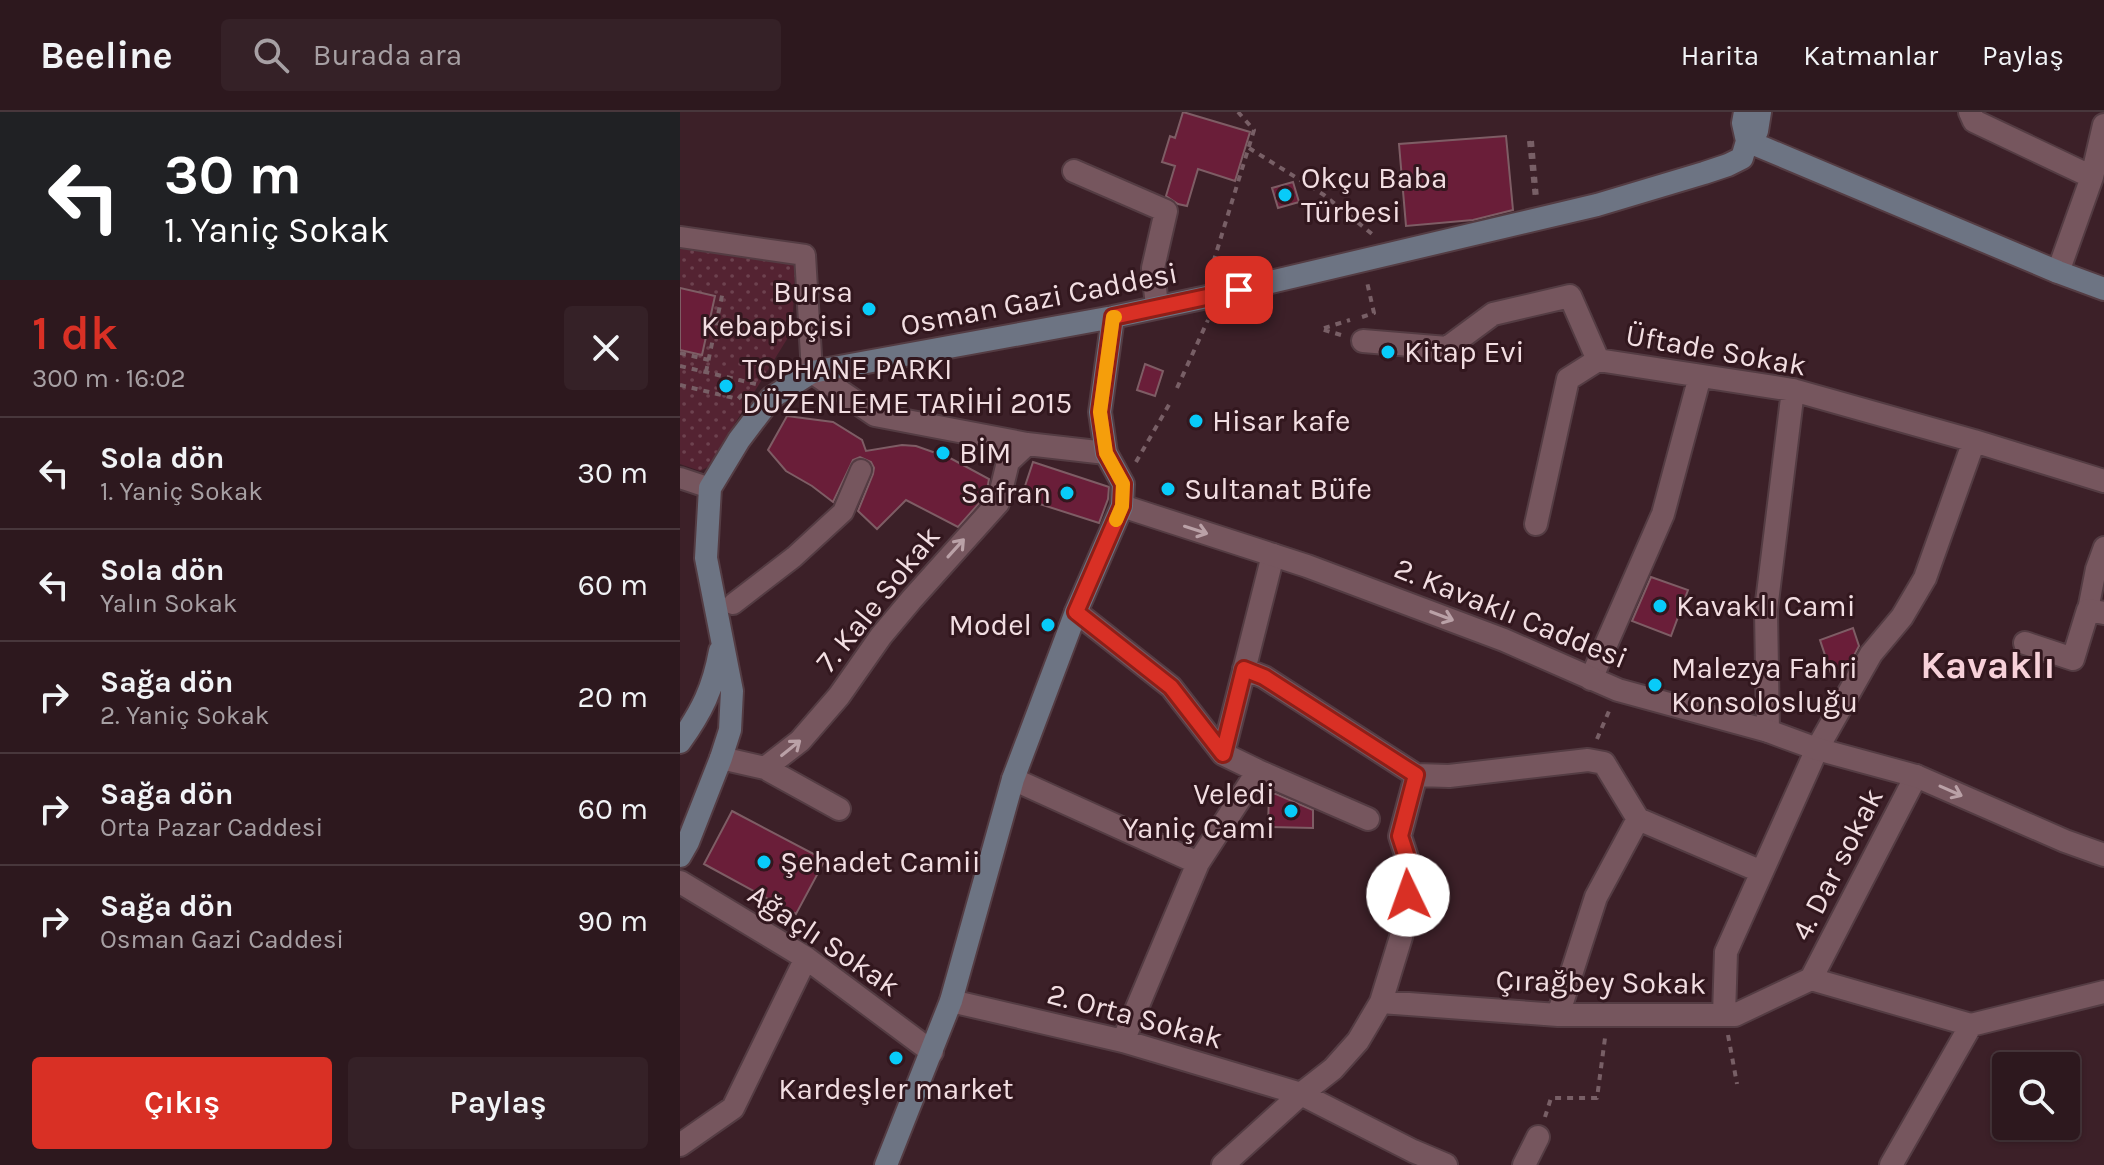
<!DOCTYPE html>
<html lang="tr">
<head>
<meta charset="utf-8">
<style>
  body { margin:0; font-family:Karla,sans-serif; background:#352127; color:#f1f3f6; height:100vh; display:flex; flex-direction:column; font-size:30px; white-space:nowrap }
  * { box-sizing:border-box; margin:0 }
  p { font-size:26px; color:#a7a0a4 }
  .icon { flex:none; width:44px; height:44px; fill:none; stroke:currentColor; stroke-width:2; stroke-linecap:round; stroke-linejoin:round }
  .map { position:relative; flex:1; overflow:hidden }
  .panel { display:flex; flex-direction:column; background:#2d181e; width:680px }
  .panel>* { flex:none }
  .guide { background:#202124; color:#fff; overflow:hidden }
  .controls { position:absolute; left:1312px; top:940px; display:grid; gap:16px }
  .controls a { display:grid; place-items:center; width:88px; height:88px; border-radius:8px; background:#2d181e; box-shadow:0 2px 6px #0004,0 0 0 2px #48373c; font-size:40px }
  .pin { position:absolute; display:grid; place-items:center; width:68px; height:68px; color:#fff; margin:-34px; border-radius:16px; box-shadow:0 4px 12px #0006 }
  .me { position:absolute; width:88px; margin:-44px; rotate:357deg; stroke-linejoin:round; filter:drop-shadow(0 0 6px #0008) }
  .turn { display:flex; align-items:center; gap:28px; height:168px; padding:0 32px; font-size:36px }
  .turn .icon { width:104px; height:104px; stroke-width:2.5 }
  .turn b { display:block; font-size:56px; line-height:68px }
  .round { display:grid; place-items:center; flex:none; width:84px; height:84px; border-radius:8px; background:#352127 }
  .summary { display:flex; align-items:center; justify-content:space-between; height:136px; padding:0 32px }
  h1 { font-size:48px; font-weight:600; line-height:60px; color:#d93025 }
  .cta { display:flex; gap:16px; margin-top:auto; padding:16px 32px }
  .cta a { flex:1; height:92px; border-radius:8px; background:#d93025; color:#fff; font-size:32px; font-weight:600; line-height:92px; text-align:center }
  .cta a+a { background:#352127; color:#f1f3f6 }
  ul { padding:0; list-style:none }
  li { display:flex; align-items:center; gap:24px; height:112px; padding:0 32px; border-top:2px solid #48373c }
  li div { flex:1 }
  li b { display:block; font-size:30px }
  li em { font-style:normal }
  header { display:flex; align-items:center; gap:48px; box-sizing:border-box; height:112px; padding:0 40px; background:#2d181e; border-bottom:2px solid #48373c }
  header strong { font-size:38px }
  nav { display:flex; gap:44px; margin-inline-start:auto; font-size:28px }
  .search { width:560px; height:72px; background:#352127; display:flex; align-items:center; gap:20px; box-sizing:border-box; padding:0 28px; border-radius:8px; color:#a7a0a4; font-size:30px }
  main { display:flex; flex:1; min-height:0 }
  .map>svg:first-child { display:block }
  .park { fill:url(#park-dots) }
  .building { fill:#6a1e39; stroke:#7e5d65; stroke-width:2 }
  .lines { fill:none; stroke-linecap:round; stroke-linejoin:round }
  .pedestrian-casing { stroke:#543c43; stroke-width:24 }
  .minor-casing { stroke:#543c43; stroke-width:26 }
  .tertiary-casing { stroke:#543c43; stroke-width:26 }
  .secondary-casing { stroke:#543c43; stroke-width:26 }
  .path { stroke:#785f66; stroke-width:4; stroke-dasharray:6 6; stroke-linecap:butt }
  .pedestrian { stroke:#76565e; stroke-width:20 }
  .minor { stroke:#76565e; stroke-width:22 }
  .tertiary { stroke:#76565e; stroke-width:22 }
  .secondary { stroke:#6d7483; stroke-width:22 }
  .oneway { stroke:#baa1a7 }
  .route-casing { stroke:#8d1f18; stroke-width:20 }
  .route { stroke:#d93025; stroke-width:14 }
  .slow { stroke:#f59e0b; stroke-width:14 }
  .poi-dot { fill:#08cbf9; stroke:#32171e; stroke-width:3 }
  .labels { text-anchor:middle; dominant-baseline:central; stroke-width:6; stroke-linejoin:round; paint-order:stroke }
  .poi-label { font-size:30px; fill:#f2dee2; stroke:#32171e; text-anchor:start }
  .street-label { font-size:30px; fill:#f2dee2; stroke:#32171e }
  .district-label { font-size:38px; font-weight:bold; fill:#f7d1d9; stroke:#32171e }
</style>
</head>
<body>
<header>
<strong>Beeline</strong>
<div class="search"><svg class="icon" aria-label="search" viewBox="0 0 24 24"><circle cx="10" cy="10" r="6"/><path d="M15 15l6 6"/></svg>Burada ara</div>
<nav><a>Harita</a><a>Katmanlar</a><a>Paylaş</a></nav>
</header>
<main>
<section class="panel">
<div class="guide">
<div class="turn"><svg class="icon" aria-label="left" viewBox="0 0 24 24"><path d="M17 20v-9H6M10 6l-5 5 5 5"/></svg><div><b>30 m</b>1. Yaniç Sokak</div></div>
</div>
<div class="summary"><div><h1>1 dk</h1><p>300 m · 16:02</p></div><a class="round"><svg class="icon" aria-label="close" viewBox="0 0 24 24"><path d="M6 6l12 12M18 6L6 18"/></svg></a></div>
<ul>
<li><svg class="icon" aria-label="left" viewBox="0 0 24 24"><path d="M17 20v-9H6M10 6l-5 5 5 5"/></svg><div><b>Sola dön</b><p>1. Yaniç Sokak</p></div><em>30 m</em></li>
<li><svg class="icon" aria-label="left" viewBox="0 0 24 24"><path d="M17 20v-9H6M10 6l-5 5 5 5"/></svg><div><b>Sola dön</b><p>Yalın Sokak</p></div><em>60 m</em></li>
<li><svg class="icon" aria-label="right" viewBox="0 0 24 24"><path d="M7 20v-9h11M14 6l5 5-5 5"/></svg><div><b>Sağa dön</b><p>2. Yaniç Sokak</p></div><em>20 m</em></li>
<li><svg class="icon" aria-label="right" viewBox="0 0 24 24"><path d="M7 20v-9h11M14 6l5 5-5 5"/></svg><div><b>Sağa dön</b><p>Orta Pazar Caddesi</p></div><em>60 m</em></li>
<li><svg class="icon" aria-label="right" viewBox="0 0 24 24"><path d="M7 20v-9h11M14 6l5 5-5 5"/></svg><div><b>Sağa dön</b><p>Osman Gazi Caddesi</p></div><em>90 m</em></li>
</ul>
<div class="cta"><a>Çıkış</a><a>Paylaş</a></div>
</section>
<div class="map">
<svg width="1424" height="1053" viewBox="0 0 1424 1053">
  <defs>
    <pattern id="park-dots" width="8" height="8" patternUnits="userSpaceOnUse" patternTransform="scale(2)"><rect width="8" height="8" fill="#542332"/><path d="M2 2h.1M6 6h.1" fill="none" stroke="#6d424f" stroke-width="1.8" stroke-linecap="round"/></pattern>
  </defs>
  <rect width="100%" height="100%" fill="#3c2028"/>
  <!-- park -->
  <path class="park" d="M 0,132 L 116,146 L 112,219 L 28,355 L 20,359 L 0,352 Z"/>
  <!-- building -->
  <path class="building" d="M 503,0 L 570,20 L 555,69 L 518,57 L 507,94 L 498,92 L 486,84 L 495,54 L 482,50 L 490,24 L 495,26 Z
    M 826,24 L 833,98 L 793,108 L 726,114 L 719,32 Z
    M 613,70 L 619,90 L 598,96 L 592,76 Z
    M 0,176 L 35,184 L 22,243 L 0,238 Z
    M 465,252 L 483,259 L 475,284 L 457,278 Z
    M 107,304 L 153,310 L 182,328 L 186,339 L 222,333 L 236,334 L 270,346 L 309,367 L 307,378 L 301,389 L 278,415 L 226,388 L 197,417 L 178,399 L 193,362 L 194,356 L 191,350 L 180,345 L 173,348 L 153,390 L 132,374 L 106,359 L 88,338 Z
    M 353,350 L 429,375 L 428,387 L 419,411 L 341,386 Z
    M 971,465 L 1008,478 L 991,524 L 952,509 Z
    M 1173,516 L 1179,534 L 1168,555 L 1151,561 L 1140,528 Z
    M 589,682 L 596,682 L 633,698 L 633,716 L 588,715 Z
    M 52,699 L 145,748 L 116,802 L 24,752 Z"/>
  <g class="lines">
    <!-- pedestrian casing -->
    <g class="pedestrian-casing">
      <path id="pedestrian" d="M 0,125 L 125,143 L 132,260
        M 0,366 L 30,376
        M 53,492 L 114,445 L 163,400 L 181,358
        M 1408,498 L 1416,457 L 1424,435"/>
    </g>
    <!-- minor casing -->
    <g class="minor-casing">
      <path id="minor" d="M 1290,0 L 1294,9 L 1412,65
        M 394,59 L 486,99 L 473,156 L 477,195
        M 1378,160 L 1412,65 L 1424,13
        M 683,229 L 767,236 L 813,202 L 890,184 L 918,248
        M 918,248 L 1113,278 L 1294,329 L 1424,369
        M 132,260 L 195,303 L 347,332
        M 856,412 L 888,267 L 918,248
        M 396,500 L 491,575 L 543,642 L 578,659 L 688,707
        M 1345,531 L 1393,547 L 1408,498 L 1424,501
        M 564,557 L 584,565 L 736,663 L 769,664 L 908,648 L 924,651 L 958,707 L 916,785 L 878,903
        M 911,567 L 983,402 L 1020,264
        M 1088,619 L 1086,498 L 1113,278
        M 543,642 L 593,443
        M 41,646 L 85,656 L 120,629 L 159,584 L 201,524 L 232,487 L 318,391 L 328,350 L 347,332 L 426,341
        M 85,656 L 159,697
        M 333,667 L 518,751
        M 958,707 L 1082,760
        M 0,770 L 126,846 L 252,940
        M 1131,867 L 1291,913 L 1424,880
        M 1131,867 L 1236,664
        M 271,889 L 443,929 L 621,982 L 733,1039 L 766,1053
        M 701,890 L 878,903 L 1055,903 L 1131,867
        M 1044,903 L 1046,840 L 1137,637 L 1191,542 L 1222,505 L 1245,466 L 1294,329
        M 443,929 L 518,751 L 578,659
        M 0,1033 L 53,996 L 126,846
        M 543,1053 L 621,982 L 653,957 L 678,929 L 701,890 L 721,825 L 732,761 L 720,724 L 736,663
        M 844,1053 L 858,1025
        M 1211,1053 L 1291,913"/>
    </g>
    <!-- tertiary casing -->
    <g class="tertiary-casing">
      <path id="tertiary" d="M 442,394 L 627,454 L 824,528 L 938,578 L 1088,619 L 1137,637 L 1236,664 L 1385,729 L 1424,743"/>
    </g>
    <!-- secondary casing -->
    <g class="secondary-casing">
      <path id="secondary" d="M 1065,0 L 1063,11 L 1067,29
        M 1067,29 L 1378,160 L 1424,177
        M 0,630 C 22,599 33,577 40,539
        M 0,744 L 8,730 L 41,646 L 50,618 L 52,579 L 26,446 L 30,376 L 59,328 L 91,286 L 132,260 L 433,205 L 527,185 L 917,93 L 1024,61 L 1048,53 L 1062,46 L 1067,29 L 1077,19 L 1080,0
        M 206,1053 L 271,889 L 333,667 L 396,500 L 442,394 L 443,372 L 426,341 L 420,300 L 433,205"/>
    </g>
    <!-- path -->
    <path class="path" d="M 849,29 L 855,87
      M 852,29 L 857,86
      M 569,36 L 644,83 L 692,122
      M 530,161 L 574,18 L 558,0
      M 682,205 L 694,201 L 687,170
      M 661,223 L 641,217 L 670,208
      M 0,241 L 29,248
      M 0,254 L 76,272
      M 26,260 L 43,179
      M 0,273 L 58,287 L 66,279
      M 497,276 L 528,208
      M 456,350 L 490,291
      M 917,627 L 929,599
      M 1048,923 L 1057,972
      M 865,1005 L 871,986 L 917,986 L 925,926"/>
    <!-- pedestrian -->
    <use href="#pedestrian" class="pedestrian"/>
    <!-- minor -->
    <use href="#minor" class="minor"/>
    <!-- tertiary -->
    <use href="#tertiary" class="tertiary"/>
    <!-- secondary -->
    <use href="#secondary" class="secondary"/>
  </g>
  <!-- one-way arrows -->
  <defs><path id="oneway-shaft" d="M-6 0H5M1.5-3L5.5 0L1.5 3" fill="none" stroke-width="1.6" stroke-linecap="round" stroke-linejoin="round" transform="scale(2)"/></defs>
  <g class="oneway">
    <use href="#oneway-shaft" transform="translate(516 418) rotate(18)"/>
    <use href="#oneway-shaft" transform="translate(276 436) rotate(-48)"/>
    <use href="#oneway-shaft" transform="translate(762 504) rotate(21)"/>
    <use href="#oneway-shaft" transform="translate(111 636) rotate(-39)"/>
    <use href="#oneway-shaft" transform="translate(1271 679) rotate(24)"/>
  </g>
  <g class="lines">
    <!-- route casing -->
    <g class="route-casing">
      <path id="route" d="M 559,178 L 433,205 L 420,300 L 426,341 L 443,372 L 442,394 L 396,500 L 491,575 L 543,642 L 564,557 L 584,565 L 736,663 L 720,724 L 732,761 L 728,783"/>
    </g>
    <!-- route -->
    <use href="#route" class="route"/>
    <!-- slow -->
    <path class="slow" d="M 435,205 L 433,205 L 420,300 L 426,341 L 443,372 L 442,394 L 436,408"/>
  </g>
  <!-- markers -->
  <g class="poi-dot">
    <circle cx="605" cy="83" r="8"/>
    <circle cx="189" cy="197" r="8"/>
    <circle cx="708" cy="240" r="8"/>
    <circle cx="46" cy="274" r="8"/>
    <circle cx="516" cy="309" r="8"/>
    <circle cx="263" cy="341" r="8"/>
    <circle cx="488" cy="377" r="8"/>
    <circle cx="387" cy="381" r="8"/>
    <circle cx="980" cy="494" r="8"/>
    <circle cx="368" cy="513" r="8"/>
    <circle cx="975" cy="573" r="8"/>
    <circle cx="611" cy="699" r="8"/>
    <circle cx="84" cy="750" r="8"/>
    <circle cx="216" cy="946" r="8"/>
  </g>
  <g class="labels">
    <!-- poi labels -->
    <g class="poi-label">
      <text x="621" y="66">Okçu Baba<tspan x="621" dy="34">Türbesi</tspan></text>
      <text x="173" y="180" text-anchor="end">Bursa<tspan x="173" dy="34">Kebapbçisi</tspan></text>
      <text x="724" y="240">Kitap Evi</text>
      <text x="62" y="257">TOPHANE PARKI<tspan x="62" dy="34">DÜZENLEME TARİHİ 2015</tspan></text>
      <text x="532" y="309">Hisar kafe</text>
      <text x="279" y="341">BİM</text>
      <text x="504" y="377">Sultanat Büfe</text>
      <text x="371" y="381" text-anchor="end">Safran</text>
      <text x="996" y="494">Kavaklı Cami</text>
      <text x="352" y="513" text-anchor="end">Model</text>
      <text x="991" y="556">Malezya Fahri<tspan x="991" dy="34">Konsolosluğu</tspan></text>
      <text x="595" y="682" text-anchor="end">Veledi<tspan x="595" dy="34">Yaniç Cami</tspan></text>
      <text x="100" y="750">Şehadet Camii</text>
      <text x="216" y="977" text-anchor="middle">Kardeşler market</text>
    </g>
    <!-- street labels -->
    <g class="street-label">
      <text transform="translate(359 187) rotate(-11)">Osman Gazi Caddesi</text>
      <text transform="translate(1036 238) rotate(10)">Üftade Sokak</text>
      <text transform="translate(198 487) rotate(-51)">7. Kale Sokak</text>
      <text transform="translate(831 501) rotate(22)">2. Kavaklı Caddesi</text>
      <text transform="translate(1157 752) rotate(-63)">4. Dar sokak</text>
      <text transform="translate(144 828) rotate(34)">Ağaçlı Sokak</text>
      <text transform="translate(921 870) rotate(1)">Çırağbey Sokak</text>
      <text transform="translate(455 904) rotate(15)">2. Orta Sokak</text>
    </g>
    <!-- district labels -->
    <g class="district-label">
      <text x="1308" y="553">Kavaklı</text>
    </g>
  </g>
</svg>
<div class="controls">
<a><svg class="icon" aria-label="search" viewBox="0 0 24 24"><circle cx="10" cy="10" r="6"/><path d="M15 15l6 6"/></svg></a>
</div>
<div class="pin" style="left:559px;top:178px;background:#d93025"><svg class="icon" aria-label="arrive" viewBox="0 0 24 24"><path d="M6 21V4h12l-3 4 3 4H6"/></svg></div>
<svg class="me" style="left:728px;top:783px" viewBox="-20 -20 40 40"><circle r="19" fill="#fff"/><path d="M0-13L10 11 0 6-10 11z" fill="#d93025"/></svg>
</div>
</main>
</body>
</html>
